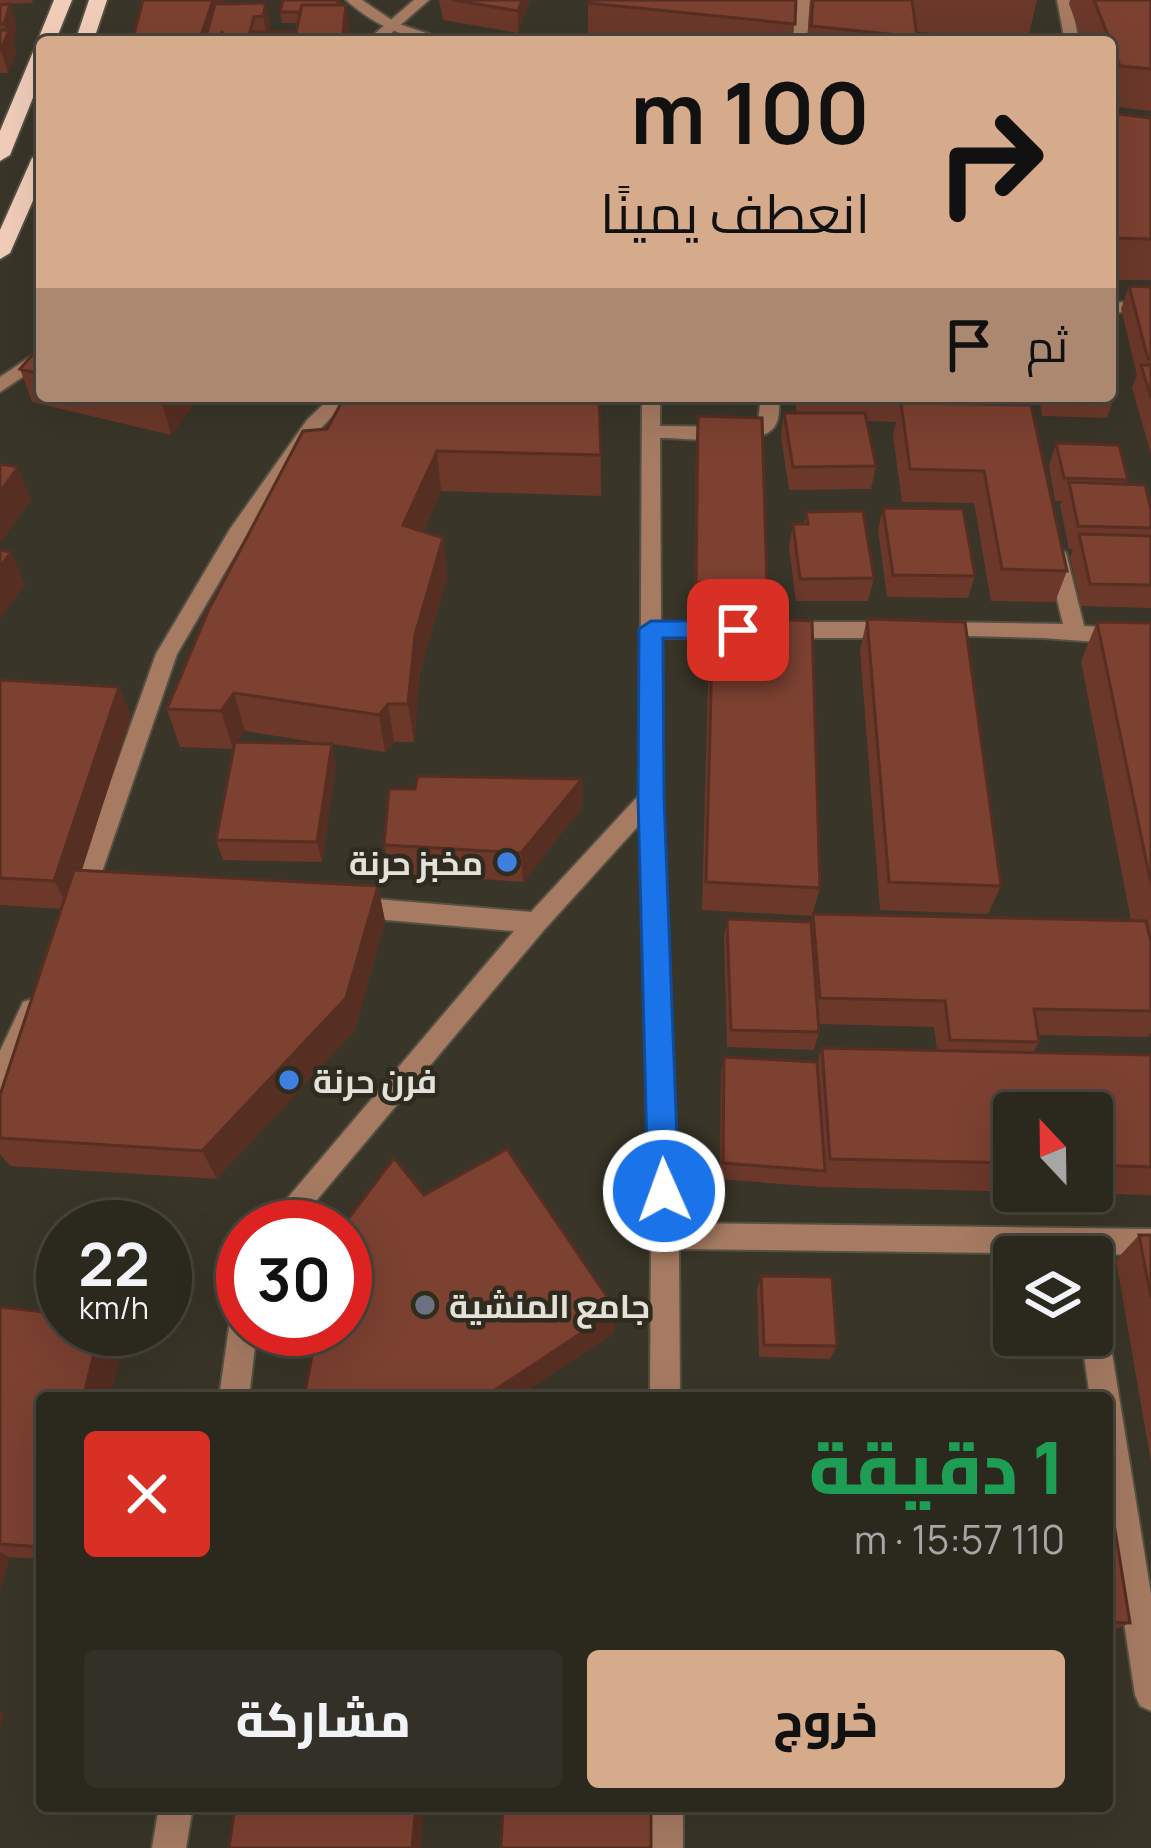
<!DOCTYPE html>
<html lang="ar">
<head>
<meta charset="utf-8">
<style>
  body { margin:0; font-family:Manrope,Cairo,sans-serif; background:#333027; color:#f1f3f6; direction:rtl; height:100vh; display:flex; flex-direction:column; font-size:45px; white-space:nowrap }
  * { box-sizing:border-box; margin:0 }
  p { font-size:39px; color:#a6a6a4 }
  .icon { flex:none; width:66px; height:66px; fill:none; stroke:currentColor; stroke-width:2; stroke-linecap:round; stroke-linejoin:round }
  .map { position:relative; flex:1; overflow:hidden; direction:ltr }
  .sheet { position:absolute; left:36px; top:1392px; width:1077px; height:420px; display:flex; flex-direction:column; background:#2b281e; border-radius:12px; box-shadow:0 12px 48px #0002,0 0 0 3px #47443c; direction:rtl }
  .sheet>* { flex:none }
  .guide { position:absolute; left:36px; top:36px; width:1080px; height:366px; border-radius:12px; box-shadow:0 12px 48px #0002,0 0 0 3px #47443c; direction:rtl; background:#d6ab8b; color:#111; overflow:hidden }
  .needle { width:78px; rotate:338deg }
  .fabs { position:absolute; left:993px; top:1092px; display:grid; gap:24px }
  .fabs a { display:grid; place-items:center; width:120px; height:120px; border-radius:12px; background:#2b281e; box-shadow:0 12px 48px #0002,0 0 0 3px #47443c; font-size:60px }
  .speed { position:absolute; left:36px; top:1200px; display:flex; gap:24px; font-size:60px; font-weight:700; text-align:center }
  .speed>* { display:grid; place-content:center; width:156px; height:156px; border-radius:50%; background:#2b281e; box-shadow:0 12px 48px #0002,0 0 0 3px #47443c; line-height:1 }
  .speed small { font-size:30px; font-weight:400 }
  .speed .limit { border:18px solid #d22; background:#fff; color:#111 }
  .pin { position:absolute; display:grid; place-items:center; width:102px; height:102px; color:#fff; margin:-51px; border-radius:24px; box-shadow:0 6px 18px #0006 }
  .me { position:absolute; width:132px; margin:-66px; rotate:358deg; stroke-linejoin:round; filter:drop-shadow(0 0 9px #0008) }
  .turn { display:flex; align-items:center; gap:42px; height:252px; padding:0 48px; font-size:54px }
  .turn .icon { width:156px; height:156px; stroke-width:2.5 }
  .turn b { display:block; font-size:84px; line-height:102px }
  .then { display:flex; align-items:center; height:114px; padding:0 48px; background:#0003; gap:24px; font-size:45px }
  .round { display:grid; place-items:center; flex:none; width:126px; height:126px; border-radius:12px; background:#333027 }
  .headline { display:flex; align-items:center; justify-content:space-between; height:204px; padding:0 48px }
  h1 { font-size:72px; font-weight:800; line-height:90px; color:#1e9e55 }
  .primary-button { display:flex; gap:24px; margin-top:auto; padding:24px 48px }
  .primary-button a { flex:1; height:138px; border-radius:12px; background:#d6ab8b; color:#111; font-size:48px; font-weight:800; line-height:138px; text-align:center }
  .primary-button a+a { background:#333027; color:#f1f3f6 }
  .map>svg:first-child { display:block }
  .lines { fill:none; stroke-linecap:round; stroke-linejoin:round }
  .minor-casing { stroke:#545144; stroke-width:4 }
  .tertiary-casing { stroke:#545144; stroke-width:4 }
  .primary-casing { stroke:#545144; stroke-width:4 }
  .minor { fill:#a67b62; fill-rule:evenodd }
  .tertiary { fill:#a67b62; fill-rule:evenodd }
  .primary { fill:#f2ceba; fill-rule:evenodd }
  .wall { fill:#6b382a; fill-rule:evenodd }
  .shaded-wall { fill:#572e22 }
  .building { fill:#7c4131; stroke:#572e22; stroke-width:3 }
  .route { fill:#1a73e8; stroke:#114b97; stroke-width:3 }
  .shop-dot { fill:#3f7fe0; stroke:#2f2b1e; stroke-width:4.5 }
  .worship-dot { fill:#6b7280; stroke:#2f2b1e; stroke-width:4.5 }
  .labels { text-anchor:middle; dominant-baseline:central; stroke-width:9; stroke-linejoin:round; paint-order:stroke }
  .poi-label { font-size:33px; font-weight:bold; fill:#e3e1d9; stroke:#2f2b1e; text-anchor:start }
</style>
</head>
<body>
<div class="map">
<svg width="1151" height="1848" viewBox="0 0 1151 1848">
  <rect width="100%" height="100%" fill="#393528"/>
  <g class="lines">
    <!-- minor casing -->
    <g class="minor-casing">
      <path id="minor" d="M 414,0 L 429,0 L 381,42 L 365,42 Z
        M 796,0 L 810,0 L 807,42 L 793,42 Z
        M 1057,0 L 1071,0 L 1079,42 L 1065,42 Z
        M 1110,302 L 1151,303 L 1151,313 L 1110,312 Z
        M 42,349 L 42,364 L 0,392 L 0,377 Z
        M 332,396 L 352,396 L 321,428 L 245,538 L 177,654 L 92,901 L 88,908 L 72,908 L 68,901 L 156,654 L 230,529 L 307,420 Z
        M 642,396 L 660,396 L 660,426 L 747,427 L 758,423 L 761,396 L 779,396 C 779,409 781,424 769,432 C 748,446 687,438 660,438 L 661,622 L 745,622 L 755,630 L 745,638 L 661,638 L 662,797 L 678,1223 L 1151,1229 L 1151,1255 L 679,1249 L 680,1398 L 650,1398 L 651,1236 L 640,824 L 544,930 L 294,1227 L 263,1227 L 514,931 L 352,917 L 344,914 L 340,907 L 344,900 L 352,897 L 531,912 L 640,794 Z
        M 1056,546 L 1066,553 L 1084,626 L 1151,630 L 1151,646 L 1043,638 L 929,635 L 926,630 L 936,622 L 1063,624 L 1046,553 Z
        M 780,622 L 895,622 L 905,630 L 895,638 L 780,638 L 770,630 Z
        M 32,999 L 41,1002 L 44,1010 L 9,1086 L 0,1090 L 0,1051 L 23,1002 Z
        M 1092,1302 L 1102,1306 L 1106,1316 L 1151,1594 L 1151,1711 L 1140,1706 L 1135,1695 L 1107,1510 L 1107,1398 L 1090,1398 L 1081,1335 L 1092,1335 Z
        M 243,1313 L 243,1329 L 257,1329 L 249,1398 L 219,1398 L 229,1327 L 233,1317 Z
        M 159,1806 L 193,1806 L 186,1848 L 152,1848 Z
        M 649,1806 L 683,1806 L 683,1848 L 649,1848 Z"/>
    </g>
    <!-- tertiary casing -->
    <g class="tertiary-casing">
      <path id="tertiary" d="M 346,0 L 362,0 L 396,23 L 453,42 C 412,42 376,27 346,0 Z"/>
    </g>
    <!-- primary casing -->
    <g class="primary-casing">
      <path id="primary" d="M 54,0 L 72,0 L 55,42 L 40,46 L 37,42 Z
        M 89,0 L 107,0 L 93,42 L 75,42 Z
        M 42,47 L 42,75 L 10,155 L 0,161 L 0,131 L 33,52 Z
        M 42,152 L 42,180 L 10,253 L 0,259 L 0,230 L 32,158 Z"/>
    </g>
    <!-- minor -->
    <use href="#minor" class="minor"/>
    <!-- tertiary -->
    <use href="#tertiary" class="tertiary"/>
    <!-- primary -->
    <use href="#primary" class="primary"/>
  </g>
  <!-- wall -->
  <path class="wall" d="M 0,0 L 33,0 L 32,3 L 0,4 Z
    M 143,0 L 224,0 L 223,4 L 266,3 L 270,26 L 268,32 L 296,32 L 298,23 L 282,23 L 280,12 L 283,0 L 340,0 L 341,5 L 346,5 L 349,28 L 348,42 L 132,42 Z
    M 439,0 L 530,0 L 518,33 L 443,20 Z
    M 796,0 L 792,42 L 562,42 L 588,41 L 588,3 Z
    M 810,0 L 1037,0 L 1028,38 L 917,32 L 916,42 L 807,42 Z
    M 1070,0 L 1151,0 L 1151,111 L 1110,106 L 1110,42 L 1083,42 L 1069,4 Z
    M 0,5 L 17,27 L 13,41 L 16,52 L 8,73 L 0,73 Z
    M 1110,113 L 1151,118 L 1151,280 L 1110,280 Z
    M 1129,286 L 1151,287 L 1151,454 L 1132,388 L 1137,375 L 1121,309 Z
    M 42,344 L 42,396 L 200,396 L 171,435 L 32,402 L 20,369 Z
    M 1110,369 L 1115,395 L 1107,418 L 1042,416 L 1039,396 L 1110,396 Z
    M 345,396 L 618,396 L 618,403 L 600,403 L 601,496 L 441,491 L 423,532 L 443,538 L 447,577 L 420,673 L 414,742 L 394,742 L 385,752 L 332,744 L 336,765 L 322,862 L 223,860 L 216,840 L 234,747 L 233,749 L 180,747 L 167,709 ZM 245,731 L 327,744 L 237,742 Z
    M 794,396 L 1023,396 L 1021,405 L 1067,571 L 1055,602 L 991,601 L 974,503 L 902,502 L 893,435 L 896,422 L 867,421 L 876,466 L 871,489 L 789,490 L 781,436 L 784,413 L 797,413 Z
    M 698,416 L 767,585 L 764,607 L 694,605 L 696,439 Z
    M 1056,443 L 1128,480 L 1126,484 L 1151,509 L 1151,608 L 1081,606 L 1070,557 L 1073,549 L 1069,549 L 1060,505 L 1062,501 L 1055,501 L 1049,466 Z
    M 883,508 L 975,576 L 968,598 L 887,597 L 878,530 Z
    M 806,512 L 874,578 L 868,601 L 796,601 L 789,547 L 793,524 L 804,524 Z
    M 713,616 L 820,888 L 812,916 L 702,910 L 709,647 Z
    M 867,619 L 1001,886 L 988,914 L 880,910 L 860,650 Z
    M 1097,622 L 1151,623 L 1151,1033 L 1148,1037 L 1038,1035 L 1039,1042 L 1033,1053 L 1151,1055 L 1151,1195 L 819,1187 L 720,1179 L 721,1074 L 724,1057 L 817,1062 L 822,1048 L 937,1051 L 934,1027 L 819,1024 L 819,1032 L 814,1050 L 727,1047 L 724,938 L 727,919 L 811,922 L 813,914 L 1131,921 L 1081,661 ZM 1014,1113 L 1092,1113 L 1092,1191 L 1014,1191 Z
    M 0,680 L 119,687 L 131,717 L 82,870 L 378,886 L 385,921 L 355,1030 L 217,1179 L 10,1166 L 0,1154 L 0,1138 L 61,909 L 0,905 Z
    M 582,808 L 523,882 L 390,873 L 384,845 Z
    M 1139,1235 L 1151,1235 L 1151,1462 L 1116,1260 Z
    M 761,1276 L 837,1346 L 830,1359 L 759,1357 L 757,1289 Z
    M 0,1307 L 63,1329 L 111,1329 L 123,1342 L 110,1398 L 42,1398 L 42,1559 L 9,1557 L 0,1592 Z
    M 1107,1480 L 1130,1623 L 1109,1632 L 1107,1632 Z"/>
  <!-- shaded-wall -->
  <path class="shaded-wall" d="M 213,0 L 224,0 L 211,42 L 202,33 Z
    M 522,0 L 530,0 L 518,33 L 518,11 Z
    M 266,3 L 270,26 L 267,39 L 263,16 Z
    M 10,4 L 17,27 L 13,41 L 16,52 L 8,73 L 1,50 L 7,34 L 4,24 Z
    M 346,5 L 349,28 L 348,42 L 342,42 Z
    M 166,396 L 200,396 L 171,435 L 162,402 Z
    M 437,451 L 441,491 L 408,565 L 403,525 Z
    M 18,467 L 31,500 L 0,544 L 0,492 Z
    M 443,538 L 447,577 L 420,673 L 414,742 L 408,704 L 415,635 Z
    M 11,552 L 25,584 L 0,620 L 0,567 Z
    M 119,687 L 131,717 L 69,909 L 54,881 Z
    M 234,693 L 245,731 L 233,749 L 221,711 Z
    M 388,704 L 394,742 L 385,752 L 379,715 Z
    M 332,744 L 336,765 L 322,862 L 317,842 Z
    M 582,779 L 582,808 L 523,882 L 521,853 Z
    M 378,886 L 385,921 L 355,1030 L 217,1179 L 202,1151 Z
    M 616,1310 L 614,1333 L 517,1398 L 483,1398 Z
    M 100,1329 L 111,1329 L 123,1342 L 110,1398 L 83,1398 Z
    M 0,1552 L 9,1557 L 0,1592 Z
    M 0,1711 L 4,1712 L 0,1732 Z
    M 416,1806 L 424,1806 L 421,1848 L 412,1848 Z"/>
  <!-- building -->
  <path class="building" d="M 143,0 L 213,0 L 202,33 L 207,33 L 215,4 L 266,3 L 263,16 L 254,17 L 250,32 L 296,32 L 302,5 L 346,5 L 342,42 L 222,42 L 222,31 L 220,42 L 132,42 Z
    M 283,0 L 339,0 L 337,5 L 302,5 L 300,12 L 280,12 Z
    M 453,0 L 522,0 L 518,11 Z
    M 590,0 L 796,0 L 795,24 L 588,3 Z
    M 813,0 L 912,0 L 917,37 L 811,26 Z
    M 1094,0 L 1151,0 L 1151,69 L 1120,66 Z
    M 10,4 L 4,24 L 0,24 L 0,5 Z
    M 0,30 L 9,30 L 1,50 L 0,50 Z
    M 1110,113 L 1151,118 L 1151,239 L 1110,238 Z
    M 1129,286 L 1151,287 L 1151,359 L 1148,359 Z
    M 42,344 L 42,374 L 20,369 Z
    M 1141,365 L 1151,365 L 1151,398 Z
    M 1110,369 L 1115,395 L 1110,395 Z
    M 136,396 L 166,396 L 162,402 Z
    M 345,396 L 599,396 L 601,455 L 437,451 L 403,525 L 443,538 L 415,635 L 408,704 L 388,704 L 379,715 L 234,693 L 221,711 L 167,709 L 209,609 L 303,431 L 327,429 Z
    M 901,403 L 1031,405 L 1067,571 L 1002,569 L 984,471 L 910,469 Z
    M 784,413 L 865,413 L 876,466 L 793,467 Z
    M 698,416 L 762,418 L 767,585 L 696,582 Z
    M 1056,443 L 1119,445 L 1128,480 L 1064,478 Z
    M 0,464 L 18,467 L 0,492 Z
    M 1069,482 L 1145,485 L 1151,509 L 1151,528 L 1078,526 Z
    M 883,508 L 963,509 L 975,576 L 893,575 Z
    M 863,511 L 874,578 L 800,579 L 793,524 L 808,524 L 806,512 Z
    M 1079,534 L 1151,536 L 1151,585 L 1090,584 Z
    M 0,550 L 11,552 L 0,567 Z
    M 713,616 L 812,621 L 820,888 L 706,882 Z
    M 867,619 L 965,622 L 1001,886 L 889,882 Z
    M 1097,622 L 1151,623 L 1151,884 Z
    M 0,680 L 119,687 L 54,881 L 0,878 Z
    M 235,742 L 332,744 L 317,842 L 216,840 Z
    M 418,776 L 582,779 L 521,853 L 384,845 L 389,789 L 415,789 Z
    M 74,870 L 378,886 L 346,998 L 202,1151 L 0,1138 L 0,1095 Z
    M 813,914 L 1146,921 L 1151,942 L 1151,1011 L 1034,1009 L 1039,1042 L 950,1040 L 945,1001 L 820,998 Z
    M 727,919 L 811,922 L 819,1032 L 731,1030 Z
    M 822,1048 L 1151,1055 L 1151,1167 L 1092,1165 L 1092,1113 L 1014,1113 L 1014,1163 L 830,1159 Z
    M 724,1057 L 817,1062 L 825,1171 L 723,1163 Z
    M 507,1149 L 616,1310 L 483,1398 L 304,1398 L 317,1329 L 345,1329 L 345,1227 L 342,1227 L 394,1158 L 424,1195 Z
    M 1139,1235 L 1151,1235 L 1151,1298 Z
    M 761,1276 L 832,1277 L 837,1346 L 764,1345 Z
    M 0,1307 L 63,1314 L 63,1329 L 100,1329 L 83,1398 L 42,1398 L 42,1547 L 0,1544 Z
    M 1107,1480 L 1130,1623 L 1107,1622 Z
    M 235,1806 L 416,1806 L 412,1848 L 229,1848 Z
    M 503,1806 L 651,1806 L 651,1848 L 501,1848 Z"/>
  <!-- route -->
  <path class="route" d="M 651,621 L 738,621 L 750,630 L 738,638 L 663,638 L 664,797 L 679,1191 L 674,1201 L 664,1205 L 653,1201 L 648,1191 L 638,797 L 639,629 Z"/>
  <!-- markers -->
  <g class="shop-dot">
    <circle cx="507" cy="862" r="12"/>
    <circle cx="289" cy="1080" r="12"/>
  </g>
  <circle class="worship-dot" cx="425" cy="1305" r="12"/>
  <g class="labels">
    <!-- poi labels -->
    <g class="poi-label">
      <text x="483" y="862" text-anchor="end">مخبز حرنة</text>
      <text x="313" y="1080">فرن حرنة</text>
      <text x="449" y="1305">جامع المنشية</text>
    </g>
  </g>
</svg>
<div class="fabs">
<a><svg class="needle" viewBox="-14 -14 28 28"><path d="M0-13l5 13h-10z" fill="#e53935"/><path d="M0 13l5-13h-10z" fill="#a6a6a4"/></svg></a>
<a><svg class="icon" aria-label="layers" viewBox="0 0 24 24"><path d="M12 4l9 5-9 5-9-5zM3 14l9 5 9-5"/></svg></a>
</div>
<div class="speed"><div>22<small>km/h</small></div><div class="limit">30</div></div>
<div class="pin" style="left:738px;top:630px;background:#d93025"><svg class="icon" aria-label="arrive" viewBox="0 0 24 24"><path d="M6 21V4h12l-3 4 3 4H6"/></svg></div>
<svg class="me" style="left:664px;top:1191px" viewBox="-20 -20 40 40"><circle r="17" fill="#1a73e8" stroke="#fff" stroke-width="3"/><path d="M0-11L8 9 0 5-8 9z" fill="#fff"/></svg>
<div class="guide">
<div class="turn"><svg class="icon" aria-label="right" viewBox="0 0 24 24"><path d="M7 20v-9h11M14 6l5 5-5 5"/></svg><div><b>100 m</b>انعطف يمينًا</div></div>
<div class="then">ثم<svg class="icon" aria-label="arrive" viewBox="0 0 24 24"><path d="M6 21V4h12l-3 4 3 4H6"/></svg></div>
</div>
<section class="sheet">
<div class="headline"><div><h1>1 دقيقة</h1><p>110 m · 15:57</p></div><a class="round" style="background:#d93025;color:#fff"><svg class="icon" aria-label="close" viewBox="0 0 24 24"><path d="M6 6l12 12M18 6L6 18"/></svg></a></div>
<div class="primary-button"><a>خروج</a><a>مشاركة</a></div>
</section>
</div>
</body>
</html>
